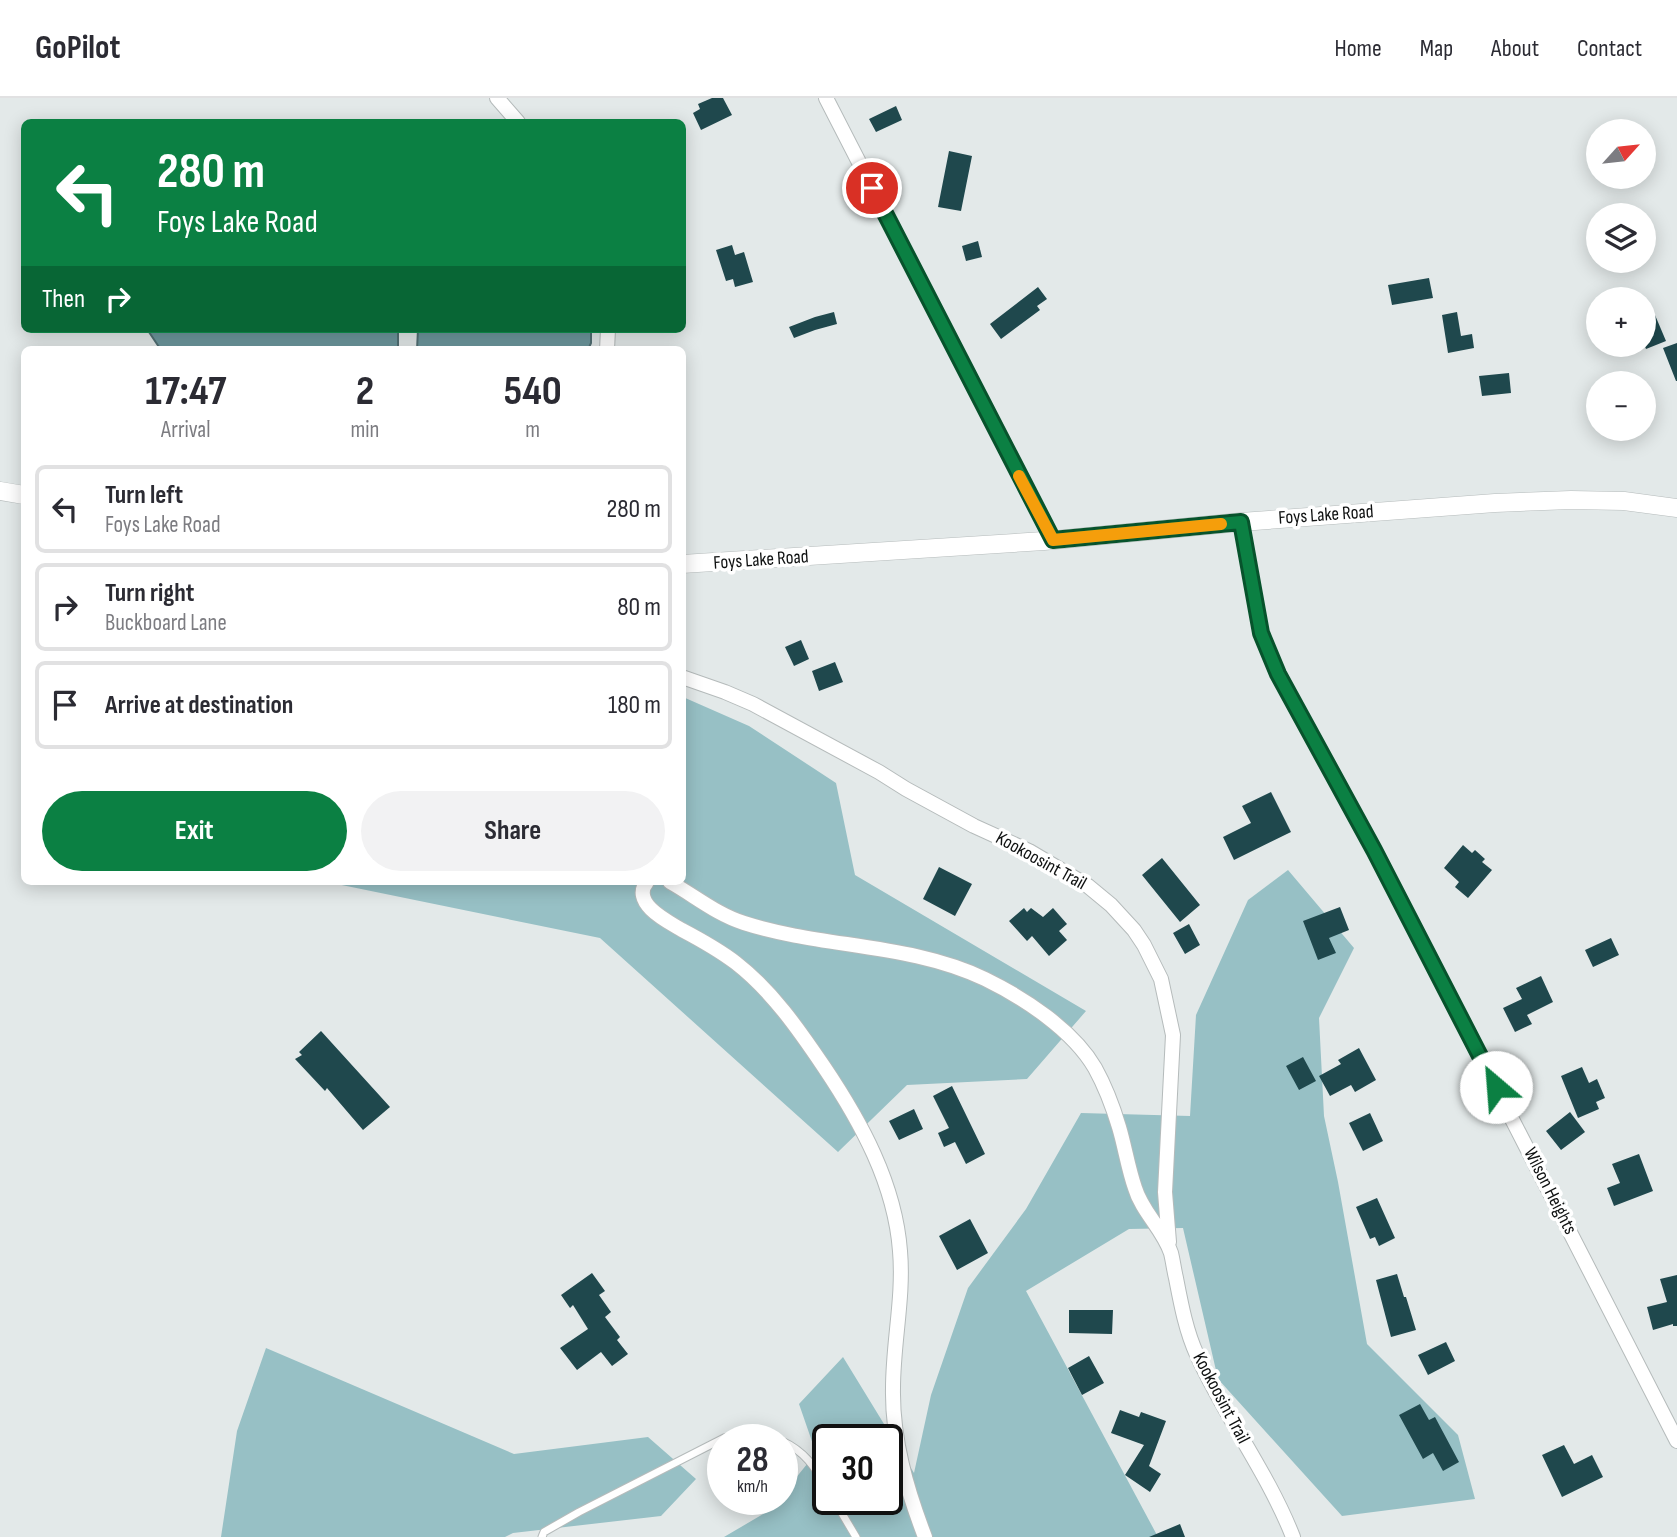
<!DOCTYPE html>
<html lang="en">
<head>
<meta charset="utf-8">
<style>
  body { margin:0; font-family:"Sofia Sans Condensed",sans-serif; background:#f2f2f3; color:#2b2b33; height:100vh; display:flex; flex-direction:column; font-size:26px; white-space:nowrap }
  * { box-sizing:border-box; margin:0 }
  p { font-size:23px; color:#7c7c81 }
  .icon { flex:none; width:38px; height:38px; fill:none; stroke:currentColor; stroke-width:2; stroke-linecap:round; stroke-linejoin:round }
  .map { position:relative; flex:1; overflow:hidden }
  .side { position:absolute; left:21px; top:248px; width:665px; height:539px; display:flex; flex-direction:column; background:#fff; border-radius:10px; box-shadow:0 4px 18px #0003 }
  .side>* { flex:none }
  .top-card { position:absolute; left:21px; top:21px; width:665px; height:214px; border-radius:10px; box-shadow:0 4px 18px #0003; background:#0b8043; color:#fff; overflow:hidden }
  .needle { width:46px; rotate:63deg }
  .fabs { position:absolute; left:1586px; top:21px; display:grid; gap:14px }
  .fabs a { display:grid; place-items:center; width:70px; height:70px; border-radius:50%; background:#fff; box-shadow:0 4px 18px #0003; font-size:35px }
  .speed { position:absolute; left:707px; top:1326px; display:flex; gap:14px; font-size:35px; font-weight:700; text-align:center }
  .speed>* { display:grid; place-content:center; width:91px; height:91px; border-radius:50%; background:#fff; box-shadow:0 4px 18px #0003; line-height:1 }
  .speed small { font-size:18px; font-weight:400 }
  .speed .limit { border:4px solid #111; border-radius:10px; background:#fff; color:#111 }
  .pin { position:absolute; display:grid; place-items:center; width:60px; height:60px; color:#fff; margin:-30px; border:4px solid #fff; border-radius:50%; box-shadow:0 2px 7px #0007 }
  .me { position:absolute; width:77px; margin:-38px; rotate:333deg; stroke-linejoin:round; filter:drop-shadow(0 0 5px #0008) }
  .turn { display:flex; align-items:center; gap:24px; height:147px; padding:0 21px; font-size:32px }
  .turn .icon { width:91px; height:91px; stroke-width:2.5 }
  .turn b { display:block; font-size:49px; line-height:60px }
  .then { display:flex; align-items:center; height:66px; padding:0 21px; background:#0003; gap:14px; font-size:26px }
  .eta { display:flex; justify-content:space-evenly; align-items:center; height:119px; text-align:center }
  .eta b { font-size:42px; font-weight:700; line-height:49px }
  .cta { display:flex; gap:14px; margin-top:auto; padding:14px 21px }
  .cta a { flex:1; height:80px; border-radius:42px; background:#0b8043; color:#fff; font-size:28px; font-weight:700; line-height:80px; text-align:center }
  .cta a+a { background:#f2f2f3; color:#2b2b33 }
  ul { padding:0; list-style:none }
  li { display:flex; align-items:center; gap:21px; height:88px; margin:0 14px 10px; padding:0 7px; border:4px solid #e1e1e2; border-radius:10px }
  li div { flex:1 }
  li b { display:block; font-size:26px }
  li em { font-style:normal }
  header { display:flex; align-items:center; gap:42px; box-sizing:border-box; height:98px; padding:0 35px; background:#fff; border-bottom:2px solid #e1e1e2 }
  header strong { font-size:33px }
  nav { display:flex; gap:38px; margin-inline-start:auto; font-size:24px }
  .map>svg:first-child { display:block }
  .green { fill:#97c0c5; fill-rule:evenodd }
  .water { fill:#6d979d; stroke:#516f73; stroke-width:2 }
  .building { fill:#1f484d }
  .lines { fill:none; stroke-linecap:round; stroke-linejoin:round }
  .service-casing { stroke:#b5bbbb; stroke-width:9 }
  .minor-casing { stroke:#b5bbbb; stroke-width:16 }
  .tertiary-casing { stroke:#b5bbbb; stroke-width:19 }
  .service { stroke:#fff; stroke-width:7 }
  .minor { stroke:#fff; stroke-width:14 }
  .tertiary { stroke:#fff; stroke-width:18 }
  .route-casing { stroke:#07532c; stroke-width:18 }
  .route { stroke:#0b8043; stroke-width:12 }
  .slow { stroke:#f59e0b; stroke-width:12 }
  .labels { text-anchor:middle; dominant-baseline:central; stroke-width:7; stroke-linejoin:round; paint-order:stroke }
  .street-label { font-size:19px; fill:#0f1111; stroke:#fff }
</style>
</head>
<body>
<header>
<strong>GoPilot</strong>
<nav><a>Home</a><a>Map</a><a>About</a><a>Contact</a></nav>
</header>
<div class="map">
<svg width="1677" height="1439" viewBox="0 0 1677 1439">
  <rect width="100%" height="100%" fill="#e3e9e9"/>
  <!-- green -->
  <path class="green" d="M 683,599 L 749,628 L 836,685 L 855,777 L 1086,913 L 1027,981 L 907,987 L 838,1054 L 600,840 L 327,784 L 682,784 Z
    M 1288,772 L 1354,850 L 1319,920 L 1324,1018 L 1338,1084 L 1367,1246 L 1458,1337 L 1475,1401 L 1342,1418 L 1218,1281 L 1183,1130 L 1129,1131 L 1026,1193 L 1158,1439 L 724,1439 L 770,1412 L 778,1402 L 782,1402 L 782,1397 L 816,1355 L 799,1306 L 843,1259 L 914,1375 L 931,1297 L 968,1190 L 1026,1111 L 1081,1015 L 1190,1018 L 1196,917 L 1248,802 ZM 828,1342 L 887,1342 L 887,1402 L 828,1402 Z
    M 266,1250 L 514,1356 L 648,1339 L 696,1381 L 661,1418 L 513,1435 L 505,1439 L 221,1439 L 237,1333 Z"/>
  <!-- water -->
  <path class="water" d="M 147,231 L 398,231 L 398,252 L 161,252 Z
    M 418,231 L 591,231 L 591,245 L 588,252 L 417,252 Z"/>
  <!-- building -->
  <path class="building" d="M 712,0 L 723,0 L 732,17 L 701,32 L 693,15 L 700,11 L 698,6 Z
    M 896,8 L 902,22 L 876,34 L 869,21 Z
    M 949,53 L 972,58 L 961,113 L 938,109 Z
    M 978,143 L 982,159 L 966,163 L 962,148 Z
    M 732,147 L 735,157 L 744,154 L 753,184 L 735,189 L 733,181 L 726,183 L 716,152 Z
    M 1429,180 L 1433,200 L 1392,207 L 1388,187 Z
    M 1038,189 L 1047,201 L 1037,208 L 1040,212 L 1001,241 L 990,226 Z
    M 834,214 L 837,226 L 815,232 L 794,240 L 789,229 L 815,219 Z
    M 1457,214 L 1461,238 L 1472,236 L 1474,250 L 1448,255 L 1442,217 Z
    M 1655,217 L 1666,243 L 1646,251 L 1643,244 L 1643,222 Z
    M 1677,245 L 1677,283 L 1676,283 L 1663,250 Z
    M 1509,275 L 1511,295 L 1482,298 L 1479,278 Z
    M 801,542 L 809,561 L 794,568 L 785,549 Z
    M 835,564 L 843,584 L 819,593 L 812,573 Z
    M 1271,694 L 1291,734 L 1234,762 L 1223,739 L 1251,725 L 1242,708 Z
    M 1463,747 L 1472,755 L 1475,752 L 1485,761 L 1482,764 L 1492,772 L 1468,800 L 1455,789 L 1459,784 L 1444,770 Z
    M 1162,760 L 1200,807 L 1180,824 L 1142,777 Z
    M 939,769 L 972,786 L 955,818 L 923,801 Z
    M 1340,809 L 1349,832 L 1329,840 L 1336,855 L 1318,862 L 1303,823 Z
    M 1024,810 L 1027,814 L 1031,810 L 1043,819 L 1053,810 L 1067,826 L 1059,833 L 1067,842 L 1049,858 L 1032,838 L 1027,843 L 1009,823 Z
    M 1189,826 L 1200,847 L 1185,856 L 1173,835 Z
    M 1611,840 L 1619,857 L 1593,869 L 1585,852 Z
    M 1541,878 L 1553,904 L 1527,917 L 1532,926 L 1515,934 L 1503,910 L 1522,901 L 1516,890 Z
    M 321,933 L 390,1009 L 363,1032 L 327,990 L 325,993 L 295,961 L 302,957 L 299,954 Z
    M 1359,950 L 1376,982 L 1355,994 L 1351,987 L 1330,998 L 1319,978 L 1341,966 L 1338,962 Z
    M 1303,959 L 1316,983 L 1299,992 L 1286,968 Z
    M 1582,969 L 1589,985 L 1597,981 L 1605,1000 L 1596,1004 L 1599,1011 L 1578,1020 L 1561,978 Z
    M 952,988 L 985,1056 L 966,1066 L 955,1044 L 944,1049 L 938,1035 L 949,1030 L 933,998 Z
    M 914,1011 L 923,1031 L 899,1042 L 889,1023 Z
    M 1570,1014 L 1585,1034 L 1561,1052 L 1546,1033 Z
    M 1370,1015 L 1383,1043 L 1363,1053 L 1349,1025 Z
    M 1639,1056 L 1653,1093 L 1614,1108 L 1607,1090 L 1620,1085 L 1612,1066 Z
    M 1377,1100 L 1395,1140 L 1379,1148 L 1375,1139 L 1370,1141 L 1356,1109 Z
    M 970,1121 L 988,1155 L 957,1172 L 939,1138 Z
    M 592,1175 L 605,1193 L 599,1197 L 611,1214 L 605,1219 L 620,1239 L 617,1242 L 628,1256 L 612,1268 L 601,1254 L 577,1272 L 560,1250 L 588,1231 L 573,1207 L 570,1210 L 561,1197 Z
    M 1397,1176 L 1404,1199 L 1406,1199 L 1416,1232 L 1391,1239 L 1376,1182 Z
    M 1677,1177 L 1677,1228 L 1673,1228 L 1673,1226 L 1653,1232 L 1647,1209 L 1667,1204 L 1660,1181 Z
    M 1069,1212 L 1113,1212 L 1112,1236 L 1069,1235 Z
    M 1446,1244 L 1455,1263 L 1428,1277 L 1418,1257 Z
    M 1089,1258 L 1104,1285 L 1082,1297 L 1068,1270 Z
    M 1420,1306 L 1429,1322 L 1435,1319 L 1459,1364 L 1443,1373 L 1433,1355 L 1423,1361 L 1399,1317 Z
    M 1120,1312 L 1139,1319 L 1141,1314 L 1166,1323 L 1149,1368 L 1161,1376 L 1150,1394 L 1125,1377 L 1144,1347 L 1111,1335 Z
    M 1564,1347 L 1574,1366 L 1592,1357 L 1603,1379 L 1562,1399 L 1542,1357 Z
    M 1180,1426 L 1185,1439 L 1149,1439 Z"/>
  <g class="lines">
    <!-- service casing -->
    <g class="service-casing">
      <path id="service" d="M 782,1343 C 806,1354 815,1370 828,1391
        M 834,1402 L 856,1439
        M 542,1439 L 544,1434 L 579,1414 L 724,1340 C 746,1335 759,1332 781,1342"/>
    </g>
    <!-- minor casing -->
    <g class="minor-casing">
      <path id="minor" d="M 497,0 L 518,24
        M 826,0 L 1053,442
        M 607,252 L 608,231
        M 1241,424 L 1261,535 L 1278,576 L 1374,752 L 1677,1343
        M 682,579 L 725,594 L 753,606 L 879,674 L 906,691 L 974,728 L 1029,753 L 1088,788 L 1111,807 L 1134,832 L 1144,847 L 1161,881 L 1173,937 L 1165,1094 L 1169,1144
        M 647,784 C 639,793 643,803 651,811 C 660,820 672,826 682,832 C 701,842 719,852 736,865 C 772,893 799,932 824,969 C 861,1024 895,1086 900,1153 C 904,1199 893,1244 893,1290 C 892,1342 907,1392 925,1439
        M 670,784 C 695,798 716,816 744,825 C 822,850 910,845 985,881 C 1024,900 1073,932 1095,970 C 1105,988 1113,1009 1119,1029 C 1125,1049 1128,1070 1135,1090 C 1142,1114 1163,1131 1171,1155 C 1173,1163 1174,1172 1176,1180 C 1181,1206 1186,1233 1197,1257 C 1225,1319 1268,1375 1293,1439"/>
    </g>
    <!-- tertiary casing -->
    <g class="tertiary-casing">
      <path id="tertiary" d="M 0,393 L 24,397
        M 682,466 L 1044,443 L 1241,424 L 1495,405 L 1571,402 L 1624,403 L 1677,410"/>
    </g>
    <!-- service -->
    <use href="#service" class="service"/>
    <!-- minor -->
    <use href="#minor" class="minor"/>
    <!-- tertiary -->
    <use href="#tertiary" class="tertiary"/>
  </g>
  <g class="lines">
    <!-- route casing -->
    <g class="route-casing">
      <path id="route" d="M 872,90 L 1053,442 L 1241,424 L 1261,535 L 1278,576 L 1374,752 L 1496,989"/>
    </g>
    <!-- route -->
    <use href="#route" class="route"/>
    <!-- slow -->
    <path class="slow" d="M 1019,378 L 1053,442 L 1221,426"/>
  </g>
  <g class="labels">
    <!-- street labels -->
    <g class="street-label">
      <text transform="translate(1326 417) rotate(-4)">Foys Lake Road</text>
      <text transform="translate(761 462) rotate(-4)">Foys Lake Road</text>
      <text transform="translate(1041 763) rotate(29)">Kookoosint Trail</text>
      <text transform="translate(1550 1093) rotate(63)">Wilson Heights</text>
      <text transform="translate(1221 1300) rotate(62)">Kookoosint Trail</text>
    </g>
  </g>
</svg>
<div class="fabs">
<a><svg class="needle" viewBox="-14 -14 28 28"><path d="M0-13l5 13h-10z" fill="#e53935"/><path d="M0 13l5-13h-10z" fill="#7c7c81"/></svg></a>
<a><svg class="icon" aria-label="layers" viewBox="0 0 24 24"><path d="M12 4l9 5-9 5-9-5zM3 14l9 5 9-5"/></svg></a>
<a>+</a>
<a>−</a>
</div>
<div class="speed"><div>28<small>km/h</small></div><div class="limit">30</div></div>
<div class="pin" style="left:872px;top:90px;background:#d93025"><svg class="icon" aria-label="arrive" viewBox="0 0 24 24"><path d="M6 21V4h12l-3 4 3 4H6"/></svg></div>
<svg class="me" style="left:1496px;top:989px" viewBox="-20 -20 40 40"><circle r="19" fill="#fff"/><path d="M0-13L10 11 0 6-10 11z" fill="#0b8043"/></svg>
<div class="top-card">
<div class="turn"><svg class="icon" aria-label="left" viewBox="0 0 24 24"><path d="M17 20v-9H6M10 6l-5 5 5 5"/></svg><div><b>280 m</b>Foys Lake Road</div></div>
<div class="then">Then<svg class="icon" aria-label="right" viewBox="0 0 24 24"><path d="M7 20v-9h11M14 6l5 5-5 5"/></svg></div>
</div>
<section class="side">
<div class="eta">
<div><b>17:47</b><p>Arrival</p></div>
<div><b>2</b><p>min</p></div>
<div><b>540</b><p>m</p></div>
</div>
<ul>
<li><svg class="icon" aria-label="left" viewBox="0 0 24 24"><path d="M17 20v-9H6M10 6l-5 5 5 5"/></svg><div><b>Turn left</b><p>Foys Lake Road</p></div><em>280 m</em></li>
<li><svg class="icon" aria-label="right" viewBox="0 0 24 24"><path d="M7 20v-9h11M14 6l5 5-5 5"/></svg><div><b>Turn right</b><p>Buckboard Lane</p></div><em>80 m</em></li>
<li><svg class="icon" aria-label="arrive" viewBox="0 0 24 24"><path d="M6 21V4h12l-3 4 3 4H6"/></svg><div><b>Arrive at destination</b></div><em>180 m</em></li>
</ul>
<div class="cta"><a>Exit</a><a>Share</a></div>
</section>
</div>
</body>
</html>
